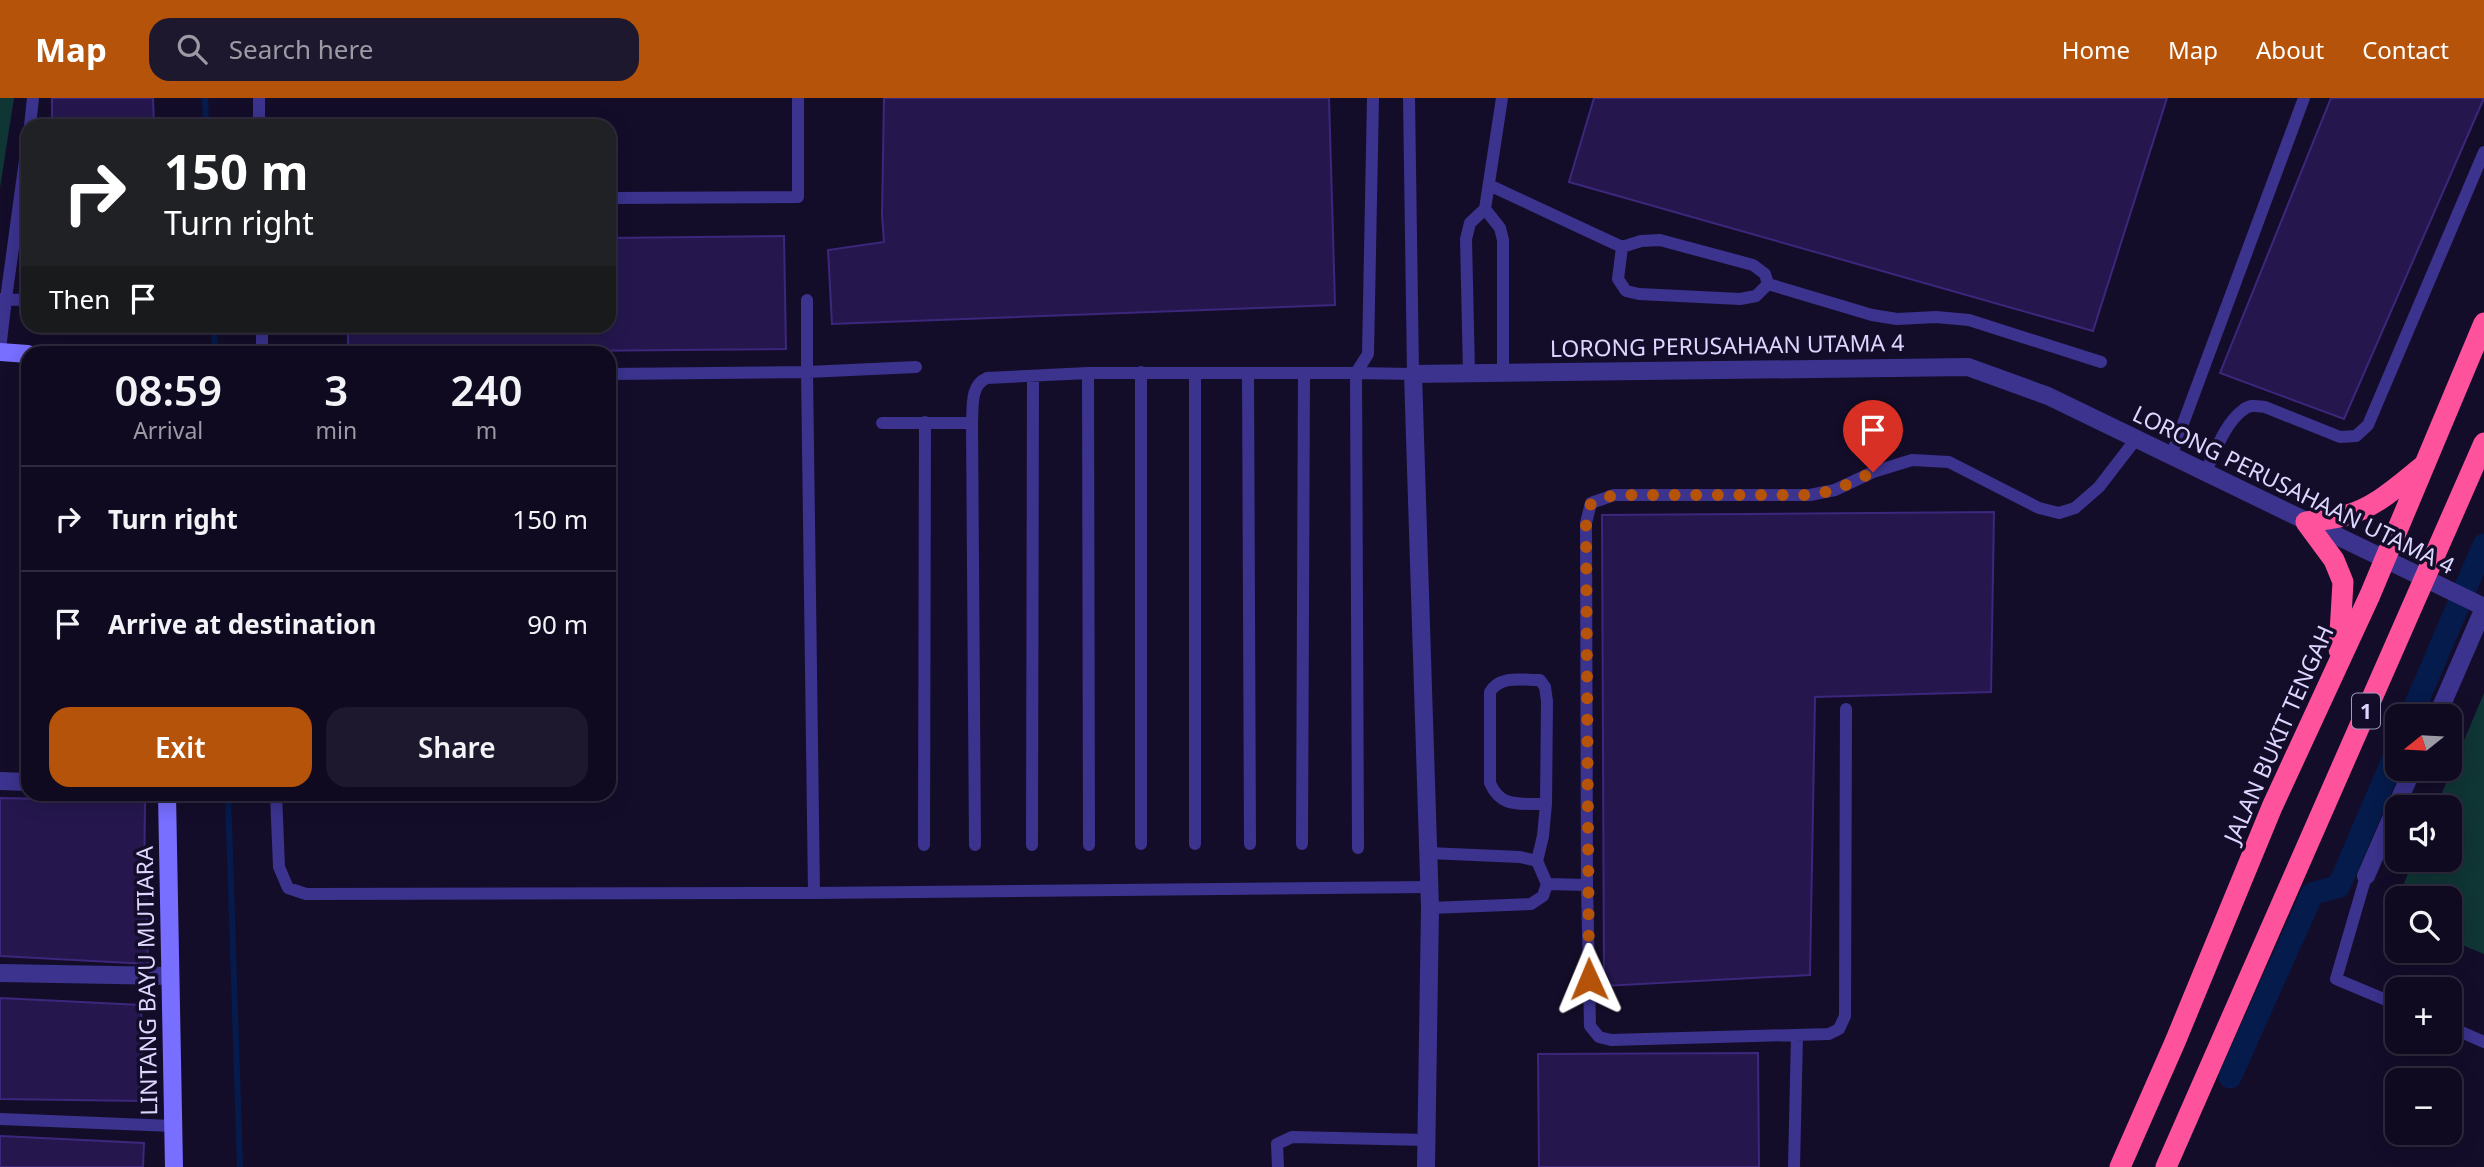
<!DOCTYPE html>
<html lang="en">
<head>
<meta charset="utf-8">
<style>
  body { margin:0; font-family:"Noto Sans",sans-serif; background:#1d182d; color:#f1f3f6; height:100vh; display:flex; flex-direction:column; font-size:26px; white-space:nowrap }
  * { box-sizing:border-box; margin:0 }
  p { font-size:23px; color:#9b9aa5 }
  .icon { flex:none; width:38px; height:38px; fill:none; stroke:currentColor; stroke-width:2; stroke-linecap:round; stroke-linejoin:round }
  .map { position:relative; flex:1; overflow:hidden }
  .details { position:absolute; left:21px; top:248px; width:595px; height:455px; display:flex; flex-direction:column; background:#0f0a20; border-radius:21px; box-shadow:0 4px 18px #0003,0 0 0 2px #2f2b3e }
  .details>* { flex:none }
  .top-card { position:absolute; left:21px; top:21px; width:595px; height:214px; border-radius:21px; box-shadow:0 4px 18px #0003,0 0 0 2px #2f2b3e; background:#202124; color:#fff; overflow:hidden }
  .needle { width:46px; rotate:252deg }
  .tools { position:absolute; left:2385px; top:606px; display:grid; gap:14px }
  .tools a { display:grid; place-items:center; width:77px; height:77px; border-radius:14px; background:#0f0a20; box-shadow:0 4px 18px #0003,0 0 0 2px #2f2b3e; font-size:35px }
  .pin { position:absolute; display:grid; place-items:center; width:60px; height:60px; color:#fff; margin:-72px -30px; border-radius:50% 50% 50% 0; rotate:-45deg; box-shadow:0 0 7px #0007 }
  .pin .icon { rotate:45deg }
  .me { position:absolute; width:77px; margin:-38px; rotate:359deg; stroke-linejoin:round; filter:drop-shadow(0 0 5px #0008) }
  .turn { display:flex; align-items:center; gap:24px; height:147px; padding:0 28px; font-size:32px }
  .turn .icon { width:91px; height:91px; stroke-width:2.5 }
  .turn b { display:block; font-size:49px; line-height:60px }
  .then { display:flex; align-items:center; height:66px; padding:0 28px; background:#0003; gap:14px; font-size:26px }
  .eta { display:flex; justify-content:space-evenly; align-items:center; height:119px; text-align:center }
  .eta b { font-size:42px; font-weight:600; line-height:49px }
  .button { display:flex; gap:14px; margin-top:auto; padding:14px 28px }
  .button a { flex:1; height:80px; border-radius:21px; background:#b45309; color:#fff; font-size:28px; font-weight:600; line-height:80px; text-align:center }
  .button a+a { background:#1d182d; color:#f1f3f6 }
  ul { padding:0; list-style:none }
  li { display:flex; align-items:center; gap:21px; height:105px; padding:0 28px; border-top:2px solid #2f2b3e }
  li div { flex:1 }
  li b { display:block; font-size:26px }
  li em { font-style:normal }
  header { display:flex; align-items:center; gap:42px; box-sizing:border-box; height:98px; padding:0 35px; background:#b45309; color:#fff }
  header strong { font-size:33px }
  nav { display:flex; gap:38px; margin-inline-start:auto; font-size:24px }
  .search { width:490px; height:63px; background:#1d182d; display:flex; align-items:center; gap:18px; box-sizing:border-box; padding:0 24px; border-radius:21px; color:#9b9aa5; font-size:26px }
  .map>svg:first-child { display:block }
  .green { fill:#103535 }
  .lines { fill:none; stroke-linecap:round; stroke-linejoin:round }
  .stream { stroke:#051b4c; stroke-width:6 }
  .canal { stroke:#051b4c; stroke-width:23 }
  .building { fill:#25174e; stroke:#3c277c; stroke-width:2 }
  .lane { stroke:#3b338e; stroke-width:12 }
  .street { stroke:#3b338e; stroke-width:18 }
  .secondary { stroke:#786eff; stroke-width:18 }
  .highway { stroke:#ff529d; stroke-width:21 }
  .route { stroke:#b45309; stroke-width:12; stroke-dasharray:0 21.6 }
  .labels { text-anchor:middle; dominant-baseline:central; stroke-width:7; stroke-linejoin:round; paint-order:stroke }
  .shield { fill:#140d2a; stroke:#a19abf; stroke-width:2 }
  .shield-label { font-size:21px; font-weight:bold; fill:#ddd7ff }
  .street-label { font-size:23px; fill:#ddd7ff; stroke:#140d2a }
</style>
</head>
<body>
<header>
<strong>Map</strong>
<div class="search"><svg class="icon" aria-label="search" viewBox="0 0 24 24"><circle cx="10" cy="10" r="6"/><path d="M15 15l6 6"/></svg>Search here</div>
<nav><a>Home</a><a>Map</a><a>About</a><a>Contact</a></nav>
</header>
<div class="map">
<svg width="2484" height="1069" viewBox="0 0 2484 1069">
  <rect width="100%" height="100%" fill="#140d2a"/>
  <!-- green -->
  <path class="green" d="M 0,0 L 14,0 L 0,90 Z
    M 2484,595 L 2484,856 L 2450,842 L 2450,800 L 2398,800 L 2414,761 L 2450,761 L 2450,709 L 2436,709 Z"/>
  <g class="lines">
    <!-- stream -->
    <path class="stream" d="M 205,0 L 206,28
      M 214,228 L 215,256
      M 228,696 L 240,1069"/>
    <!-- canal -->
    <path class="canal" d="M 2411,618 L 2484,447
      M 2230,979 L 2312,796 L 2339,788 L 2398,650"/>
  </g>
  <!-- building -->
  <path class="building" d="M 52,0 L 153,0 L 154,28 L 52,28 Z
    M 884,0 L 1329,0 L 1335,207 L 832,226 L 828,152 L 884,144 L 882,117 Z
    M 1594,0 L 2167,0 L 2093,233 L 1569,84 Z
    M 2331,0 L 2484,0 L 2344,321 L 2220,275 Z
    M 784,138 L 786,251 L 348,255 L 348,228 L 609,228 L 609,140 Z
    M 1994,414 L 1991,594 L 1815,599 L 1810,877 L 1604,888 L 1602,417 Z
    M 0,700 L 145,703 L 144,794 L 146,794 L 148,866 L 0,858 Z
    M 0,900 L 141,907 L 143,1003 L 0,1001 Z
    M 1758,955 L 1759,1069 L 1539,1069 L 1538,956 Z
    M 0,1038 L 144,1045 L 143,1069 L 0,1069 Z"/>
  <g class="lines">
    <!-- lane -->
    <path class="lane" d="M 259,0 L 259,28
      M 30,28 L 33,0
      M 28,40 L 6,201 L 28,202
      M 1489,87 L 1622,149 L 1641,143 L 1660,142 L 1753,167 L 1765,176 L 1768,186
      M 609,100 L 798,99 L 798,0
      M 1485,111 L 1500,130 L 1503,142 L 1503,275
      M 1622,149 L 1618,181 L 1626,193 L 1639,196 L 1740,201 L 1756,198 L 1768,186
      M 1768,186 L 1872,217 L 1897,221 L 1936,219 L 1969,222 L 2101,264
      M 807,202 L 807,274 L 916,269
      M 262,228 L 262,256
      M 0,251 L 6,201 L 0,201
      M 1141,274 L 1141,746
      M 1088,275 L 1089,747
      M 1195,275 L 1195,746
      M 1248,275 L 1250,746
      M 1469,275 L 1466,141 L 1470,125 L 1485,111 L 1502,0
      M 609,276 L 807,274 L 814,795
      M 882,325 L 972,325
      M 2171,358 L 2304,0
      M 2205,375 C 2215,355 2224,326 2243,312 C 2250,306 2257,308 2265,309 L 2340,339 L 2356,338 L 2368,327 L 2484,54
      M 276,696 L 279,769 L 288,790 L 306,796 L 814,795 L 1429,789
      M 1302,746 L 1304,275
      M 924,747 L 925,324
      M 975,747 L 972,325 C 973,309 970,287 987,280 L 1088,275 L 1356,275 L 1368,256 L 1373,0
      M 1032,747 L 1033,278
      M 1358,750 L 1356,275 L 1413,276 L 1409,0
      M 1428,755 L 1520,759 L 1537,763
      M 2366,778 L 2336,881 L 2398,907
      M 1547,786 L 1587,787 L 1590,928 L 1599,939 L 1611,942 L 1829,936 L 1839,931 L 1845,918 L 1846,611
      M 1587,787 L 1586,425 L 1591,405 L 1614,397 L 1810,397 L 1835,392 L 1873,374 L 1912,362 L 1949,364 L 2039,410 L 2059,415 L 2075,410 L 2099,389 L 2136,341
      M 1430,810 L 1531,806 L 1543,798 L 1547,786 L 1537,763 L 1543,738 L 1546,706 L 1547,603 L 1545,589 L 1540,582 C 1522,582 1500,577 1490,594 L 1490,685 C 1501,711 1521,705 1546,706
      M 2450,929 L 2484,944
      M 0,1021 L 173,1028
      M 1278,1069 L 1277,1046 L 1292,1039 L 1427,1042
      M 1794,1069 L 1797,937"/>
    <!-- street -->
    <path class="street" d="M 2437,618 L 2484,510
      M 0,683 L 28,684
      M 2366,778 L 2413,670
      M 0,875 L 170,878
      M 1426,1069 L 1430,810 L 1413,276 L 1968,269 L 2048,298 L 2484,509"/>
    <!-- secondary -->
    <path class="secondary" d="M 0,254 L 28,256
      M 167,696 L 174,1069"/>
    <!-- highway -->
    <path class="highway" d="M 2339,552 L 2343,484 L 2334,462 L 2306,424 C 2318,422 2332,421 2344,418 C 2375,410 2398,388 2423,368
      M 2120,1069 L 2175,944 L 2272,709 L 2370,497 L 2484,225
      M 2166,1069 L 2484,345"/>
  </g>
  <g class="lines">
    <!-- route -->
    <path class="route" d="M 1589,881 L 1586,425 L 1591,405 L 1614,397 L 1810,397 L 1835,392 L 1873,374"/>
  </g>
  <g class="labels">
    <!-- shield labels -->
    <rect class="shield" x="2352" y="595.5" width="28" height="35" rx="5"/>
    <g class="shield-label">
      <text x="2366" y="613">1</text>
    </g>
    <!-- street labels -->
    <g class="street-label">
      <text transform="translate(1727 247) rotate(-1)">LORONG PERUSAHAAN UTAMA 4</text>
      <text transform="translate(2294 391) rotate(26)">LORONG PERUSAHAAN UTAMA 4</text>
      <text transform="translate(2278 636) rotate(-66)">JALAN BUKIT TENGAH</text>
      <text transform="translate(146 883) rotate(-91)">LINTANG BAYU MUTIARA</text>
    </g>
  </g>
</svg>
<div class="tools">
<a><svg class="needle" viewBox="-14 -14 28 28"><path d="M0-13l5 13h-10z" fill="#e53935"/><path d="M0 13l5-13h-10z" fill="#9b9aa5"/></svg></a>
<a><svg class="icon" aria-label="sound" viewBox="0 0 24 24"><path d="M4 9h4l5-4v14l-5-4H4zM17 9q2 3 0 6"/></svg></a>
<a><svg class="icon" aria-label="search" viewBox="0 0 24 24"><circle cx="10" cy="10" r="6"/><path d="M15 15l6 6"/></svg></a>
<a>+</a>
<a>−</a>
</div>
<div class="pin" style="left:1873px;top:374px;background:#d93025"><svg class="icon" aria-label="arrive" viewBox="0 0 24 24"><path d="M6 21V4h12l-3 4 3 4H6"/></svg></div>
<svg class="me" style="left:1589px;top:881px" viewBox="-20 -20 40 40"><path d="M0-17L14 15 0 8-14 15z" fill="#b45309" stroke="#fff" stroke-width="4"/></svg>
<div class="top-card">
<div class="turn"><svg class="icon" aria-label="right" viewBox="0 0 24 24"><path d="M7 20v-9h11M14 6l5 5-5 5"/></svg><div><b>150 m</b>Turn right</div></div>
<div class="then">Then<svg class="icon" aria-label="arrive" viewBox="0 0 24 24"><path d="M6 21V4h12l-3 4 3 4H6"/></svg></div>
</div>
<section class="details">
<div class="eta">
<div><b>08:59</b><p>Arrival</p></div>
<div><b>3</b><p>min</p></div>
<div><b>240</b><p>m</p></div>
</div>
<ul>
<li><svg class="icon" aria-label="right" viewBox="0 0 24 24"><path d="M7 20v-9h11M14 6l5 5-5 5"/></svg><div><b>Turn right</b></div><em>150 m</em></li>
<li><svg class="icon" aria-label="arrive" viewBox="0 0 24 24"><path d="M6 21V4h12l-3 4 3 4H6"/></svg><div><b>Arrive at destination</b></div><em>90 m</em></li>
</ul>
<div class="button"><a>Exit</a><a>Share</a></div>
</section>
</div>
</body>
</html>
